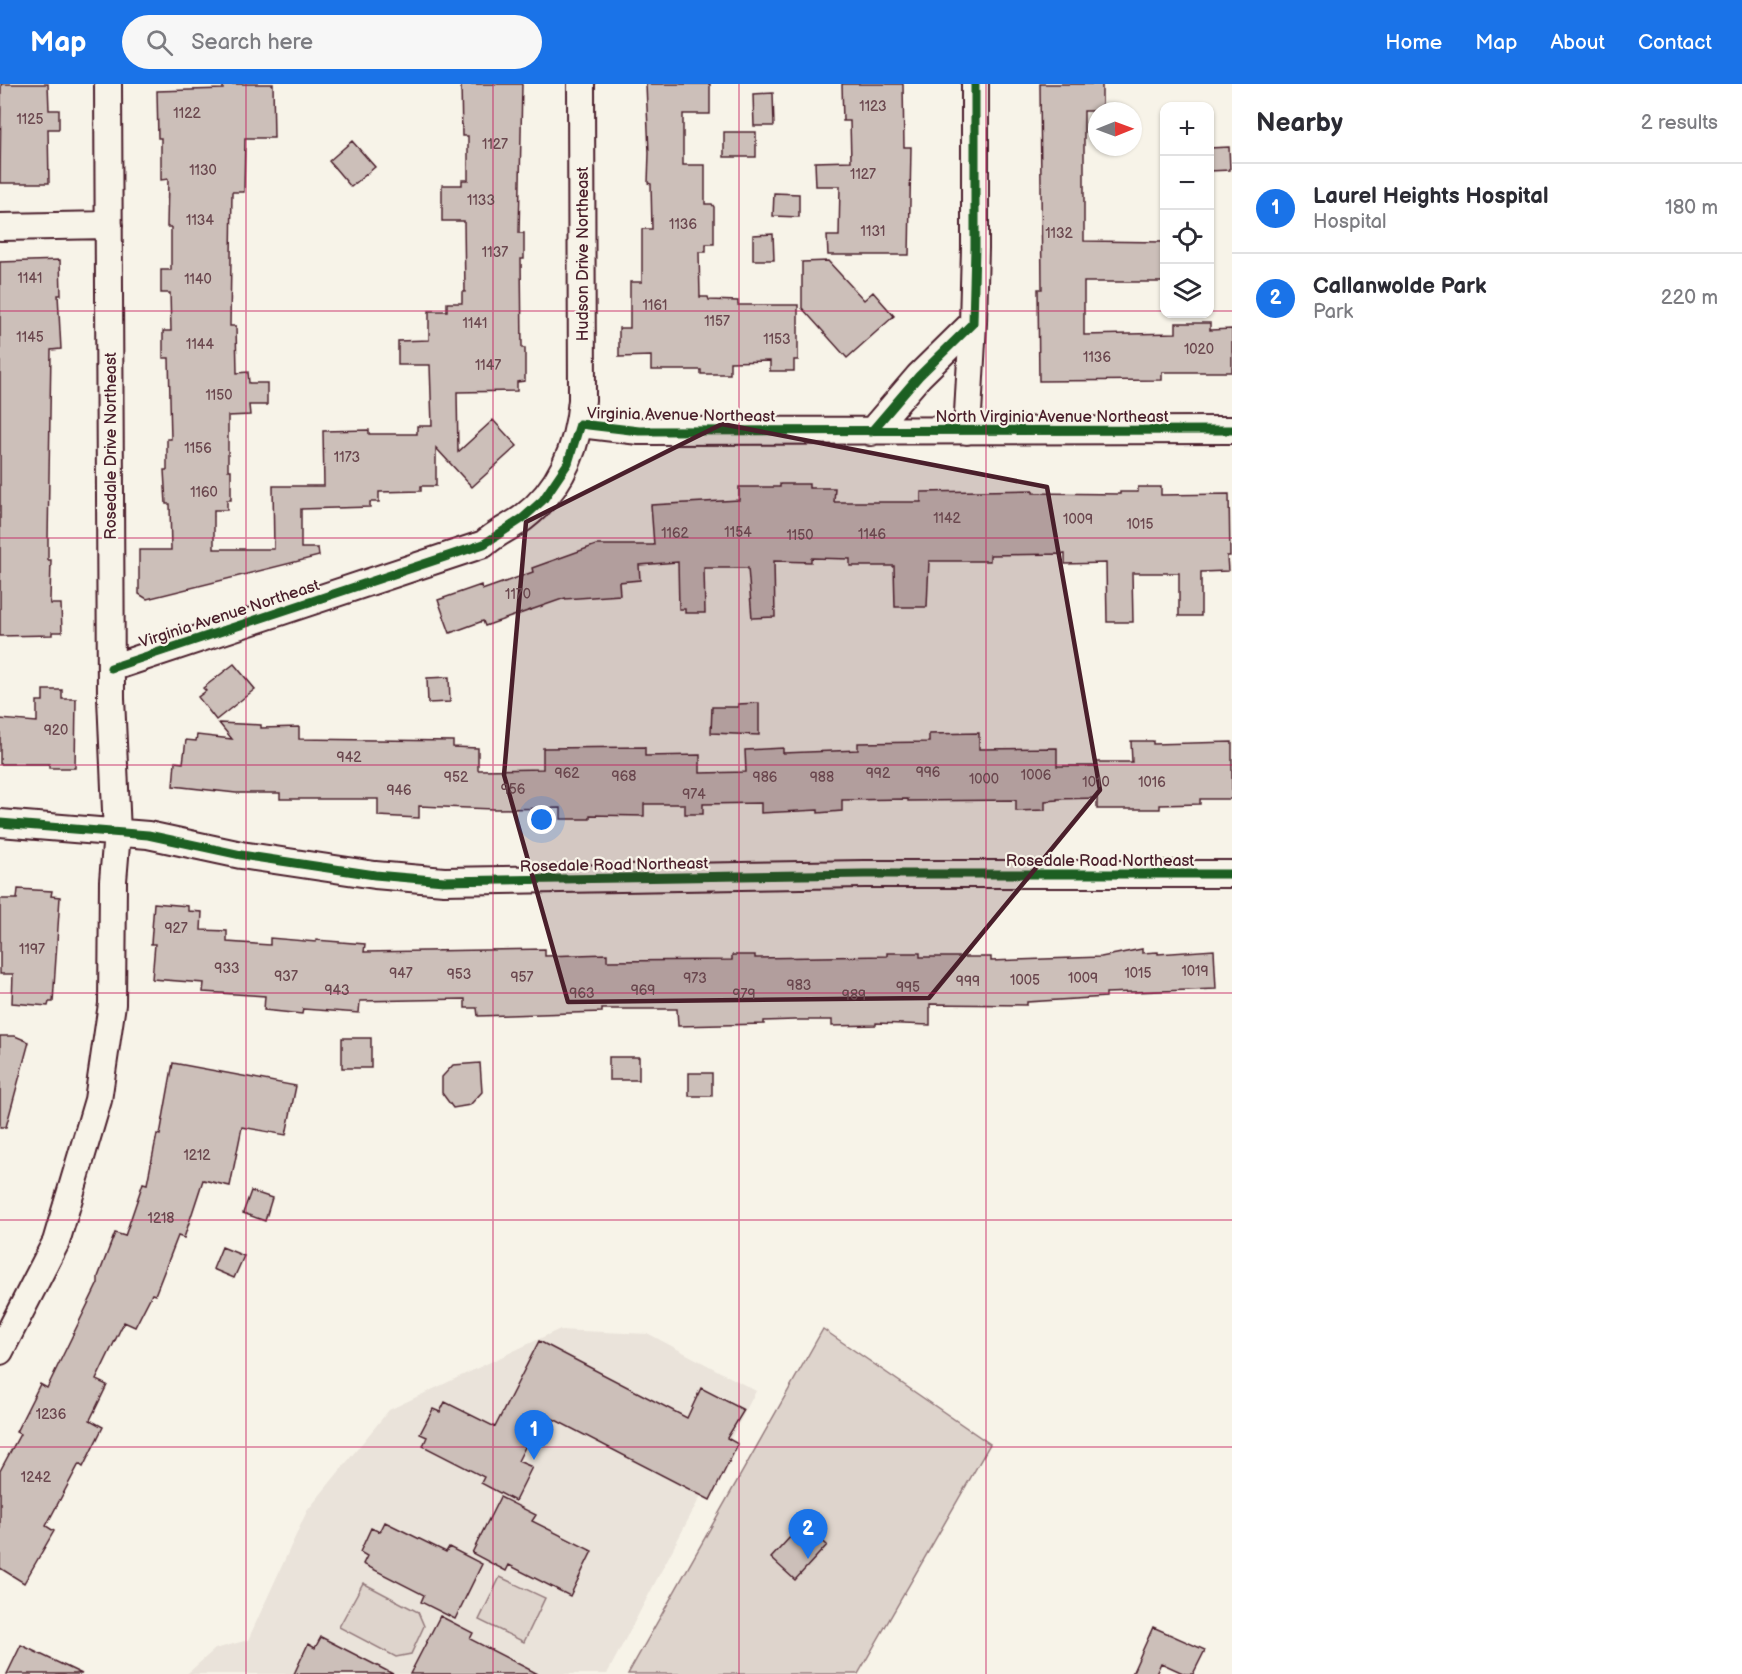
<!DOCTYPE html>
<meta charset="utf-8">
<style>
body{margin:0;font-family:"Balsamiq Sans",sans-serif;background:#f7f7f7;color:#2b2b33}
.controls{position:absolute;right:18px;top:18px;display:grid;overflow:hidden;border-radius:12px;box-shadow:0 2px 4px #0004}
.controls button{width:54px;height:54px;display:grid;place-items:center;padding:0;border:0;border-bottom:2px solid #e1e1e2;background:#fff;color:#2b2b33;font:30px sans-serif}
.compass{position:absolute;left:1088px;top:18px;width:54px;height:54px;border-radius:50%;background:#fff;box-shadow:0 2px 4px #0004;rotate:89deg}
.you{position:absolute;left:542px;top:736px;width:21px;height:21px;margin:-15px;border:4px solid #fff;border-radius:50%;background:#1a73e8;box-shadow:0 0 0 9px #1a73e833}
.badge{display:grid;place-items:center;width:39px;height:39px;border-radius:50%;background:#1a73e8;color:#fff;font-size:20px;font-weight:700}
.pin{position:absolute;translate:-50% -50px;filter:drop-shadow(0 2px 3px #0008)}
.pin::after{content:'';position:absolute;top:32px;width:21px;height:18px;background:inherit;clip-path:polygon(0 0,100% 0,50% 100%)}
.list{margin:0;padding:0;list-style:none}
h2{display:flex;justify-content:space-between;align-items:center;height:78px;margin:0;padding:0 24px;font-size:26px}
h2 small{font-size:20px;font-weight:400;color:#7c7c81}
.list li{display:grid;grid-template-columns:39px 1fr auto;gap:18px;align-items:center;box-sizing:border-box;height:90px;padding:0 24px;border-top:2px solid #e1e1e2}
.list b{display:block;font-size:22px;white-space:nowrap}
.list p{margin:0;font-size:20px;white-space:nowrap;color:#7c7c81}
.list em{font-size:20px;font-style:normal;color:#7c7c81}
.icon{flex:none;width:33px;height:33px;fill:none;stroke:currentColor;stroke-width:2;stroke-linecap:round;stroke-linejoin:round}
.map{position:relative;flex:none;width:1232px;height:1590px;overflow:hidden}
header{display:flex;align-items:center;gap:36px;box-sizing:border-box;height:84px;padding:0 30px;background:#1a73e8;color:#fff}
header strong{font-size:28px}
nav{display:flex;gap:33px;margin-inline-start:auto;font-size:21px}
.search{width:420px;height:54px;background:#f7f7f7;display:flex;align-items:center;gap:15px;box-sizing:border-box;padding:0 21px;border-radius:33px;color:#7c7c81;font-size:22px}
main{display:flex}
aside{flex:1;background:#fff}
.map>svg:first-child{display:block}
.built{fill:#eae3da}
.green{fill:#ded4cc;stroke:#947a7c;stroke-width:1.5}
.building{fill:#ccbfb9;stroke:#4a1f2b;stroke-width:1.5}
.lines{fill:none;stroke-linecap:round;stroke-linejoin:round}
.minor-casing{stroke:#4a1f2b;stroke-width:30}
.minor{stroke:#f7f3e8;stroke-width:26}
.cycleway-casing{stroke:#f7f3e8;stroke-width:13}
.cycleway{stroke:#1b5e20;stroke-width:9}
.marked{fill:#4a1f2b;fill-opacity:0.2;stroke:#4a1f2b;stroke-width:4.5;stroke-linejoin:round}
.grid{fill:none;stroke:#c2185b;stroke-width:1.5;stroke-opacity:0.55}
.labels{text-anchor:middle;stroke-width:4.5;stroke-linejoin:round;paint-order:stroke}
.number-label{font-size:14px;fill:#6a474e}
.street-label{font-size:16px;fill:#4a1f2b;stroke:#f7f3e8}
</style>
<header>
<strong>Map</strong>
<div class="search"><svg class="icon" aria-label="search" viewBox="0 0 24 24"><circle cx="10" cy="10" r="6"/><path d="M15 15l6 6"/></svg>Search here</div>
<nav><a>Home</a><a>Map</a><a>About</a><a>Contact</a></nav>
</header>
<main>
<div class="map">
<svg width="1232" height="1590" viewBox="0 0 1232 1590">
<rect width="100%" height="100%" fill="#f7f3e8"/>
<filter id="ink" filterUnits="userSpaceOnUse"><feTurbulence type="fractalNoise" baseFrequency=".0167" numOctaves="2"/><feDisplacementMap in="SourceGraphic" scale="12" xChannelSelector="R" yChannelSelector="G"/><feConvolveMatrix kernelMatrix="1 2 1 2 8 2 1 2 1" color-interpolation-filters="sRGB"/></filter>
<g filter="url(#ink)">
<!-- built -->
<path class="built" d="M 558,1246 L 649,1250 L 756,1307 L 607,1590 L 187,1590 L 215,1565 L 248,1556 L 307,1427 L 389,1326 Z"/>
<!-- green -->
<path class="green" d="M 823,1245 L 990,1360 L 858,1590 L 628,1590 Z
M 500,1493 L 545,1514 L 524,1558 L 479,1536 Z
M 363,1499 L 418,1528 L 424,1542 L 411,1570 L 396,1573 L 339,1543 Z"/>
<!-- building -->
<path class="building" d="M 1,0 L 48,0 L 49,26 L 59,26 L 59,45 L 48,45 L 49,99 L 0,99 Z
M 223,0 L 273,0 L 274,54 L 245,54 L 244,108 L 232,108 L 230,242 L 236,242 L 237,289 L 248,288 L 249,299 L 267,299 L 267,321 L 249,321 L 250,331 L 228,332 L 228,386 L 231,386 L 231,416 L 227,416 L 227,426 L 214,426 L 214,465 L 274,465 L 273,402 L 324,402 L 323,347 L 369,346 L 369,350 L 417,350 L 417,342 L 432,342 L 430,281 L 398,281 L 398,257 L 429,256 L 429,227 L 447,227 L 447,219 L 462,219 L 462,208 L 465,208 L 464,137 L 442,137 L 442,101 L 462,101 L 462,96 L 468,96 L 468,52 L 462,52 L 461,0 L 522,0 L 519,149 L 524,149 L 524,175 L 521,175 L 522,264 L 525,264 L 525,297 L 517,298 L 517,307 L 457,308 L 458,368 L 493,336 L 517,362 L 472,403 L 436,364 L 436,402 L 421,402 L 421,407 L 379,408 L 379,418 L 370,418 L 370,423 L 301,425 L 301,464 L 318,464 L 319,472 L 147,515 L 139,510 L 139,466 L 171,466 L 170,420 L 166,420 L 164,386 L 167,386 L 167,355 L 171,355 L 169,274 L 163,274 L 163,247 L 171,247 L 170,209 L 161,209 L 161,186 L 171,186 L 171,143 L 167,143 L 168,95 L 161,96 L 161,54 L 158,54 L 157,7 L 223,5 Z
M 646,0 L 710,0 L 710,30 L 683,30 L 683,81 L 705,81 L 705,120 L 712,120 L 714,123 L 714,160 L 706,160 L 706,168 L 699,168 L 700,213 L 708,213 L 709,216 L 738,217 L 738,221 L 798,221 L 798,276 L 794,276 L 794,287 L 770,287 L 770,277 L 730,278 L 730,290 L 701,290 L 701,286 L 651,286 L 651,272 L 619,273 L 619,244 L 630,244 L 630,198 L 642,198 L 642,145 L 652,145 L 651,100 L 648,99 L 649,69 Z
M 842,0 L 903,0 L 904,63 L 911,63 L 909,171 L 828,171 L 827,152 L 839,152 L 840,102 L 816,102 L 815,78 L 851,77 L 850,37 L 843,37 Z
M 1040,0 L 1102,0 L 1102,27 L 1084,27 L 1084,157 L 1164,158 L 1164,198 L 1084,198 L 1084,251 L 1176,249 L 1176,239 L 1210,239 L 1210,246 L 1232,245 L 1232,288 L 1162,288 L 1162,296 L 1039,297 L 1038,205 L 1042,205 Z
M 773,9 L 774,42 L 754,42 L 753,10 Z
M 724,48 L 756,48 L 756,73 L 724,73 Z
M 352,57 L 375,83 L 351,103 L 329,77 Z
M 1229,63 L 1230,86 L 1209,87 L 1209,64 Z
M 774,109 L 799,110 L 799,133 L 773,132 Z
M 773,150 L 774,176 L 753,176 L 753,151 Z
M 60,176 L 61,211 L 58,211 L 61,265 L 51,266 L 48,456 L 48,476 L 51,476 L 50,516 L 51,520 L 61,520 L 62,548 L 52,548 L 52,551 L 0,552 L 0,178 Z
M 828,177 L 864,216 L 873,208 L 894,232 L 847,274 L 802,224 L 802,178 Z
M 780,400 L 809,400 L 809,404 L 835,404 L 834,418 L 921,418 L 921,408 L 1033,406 L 1033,409 L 1120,410 L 1120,408 L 1138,408 L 1138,403 L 1161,403 L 1161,411 L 1229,410 L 1230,472 L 1227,472 L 1228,487 L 1201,488 L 1201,532 L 1179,532 L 1179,489 L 1132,489 L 1133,538 L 1107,538 L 1106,479 L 1065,480 L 1065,470 L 990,471 L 990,477 L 929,477 L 927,523 L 895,523 L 894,482 L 850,482 L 850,475 L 811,474 L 811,478 L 774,477 L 775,533 L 752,534 L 748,484 L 704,484 L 705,529 L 685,529 L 685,525 L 679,525 L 678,478 L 639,481 L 640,496 L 619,498 L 620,511 L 565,515 L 565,514 L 485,542 L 483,537 L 450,549 L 438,516 L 481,501 L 482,506 L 533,488 L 532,484 L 596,461 L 654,461 L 651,421 L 739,416 L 739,403 L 780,403 Z
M 234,580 L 255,605 L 216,636 L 198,613 L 206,607 L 203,604 Z
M 449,593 L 450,618 L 428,619 L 427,594 Z
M 43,606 L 62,606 L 62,615 L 76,615 L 75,684 L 49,684 L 49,680 L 0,680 L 0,635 L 37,638 L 37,617 L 43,617 Z
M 759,619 L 759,651 L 711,649 L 712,623 L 738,623 L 738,620 Z
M 219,639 L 261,641 L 261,644 L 299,643 L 299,655 L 453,657 L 453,663 L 478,664 L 478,686 L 543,685 L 543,664 L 645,663 L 645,672 L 700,671 L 700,689 L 746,688 L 745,666 L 783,664 L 783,669 L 858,666 L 858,659 L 929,658 L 929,650 L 979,649 L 979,665 L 1057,664 L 1057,682 L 1097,682 L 1097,678 L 1132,678 L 1131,657 L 1153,657 L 1153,660 L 1232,658 L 1232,715 L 1200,715 L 1200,720 L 1160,721 L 1160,725 L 1097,725 L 1097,714 L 1057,715 L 1057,716 L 1045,717 L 1045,726 L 1016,727 L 1016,716 L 908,717 L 908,715 L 842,716 L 842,727 L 818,729 L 818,726 L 761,729 L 761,719 L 703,720 L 703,730 L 685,730 L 685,720 L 644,720 L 644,732 L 590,731 L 590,735 L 561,735 L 561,724 L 493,725 L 419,722 L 419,734 L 378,732 L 378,715 L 280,715 L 280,709 L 236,709 L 173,702 L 175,678 L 183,679 L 186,656 L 196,657 L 197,651 L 232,655 Z
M 18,805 L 52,807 L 51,812 L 60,813 L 53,918 L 49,918 L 48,922 L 12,919 L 13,890 L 0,890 L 0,815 L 17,815 Z
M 154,819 L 188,822 L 188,827 L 202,828 L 201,846 L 227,847 L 227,858 L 270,861 L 270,854 L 316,858 L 316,856 L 365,860 L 364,868 L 545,865 L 545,872 L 607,870 L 607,877 L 732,876 L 732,871 L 755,871 L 755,874 L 887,872 L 887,869 L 920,869 L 920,873 L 991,873 L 991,877 L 1101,873 L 1142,865 L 1142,869 L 1158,868 L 1158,870 L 1214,866 L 1216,905 L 1106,909 L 1106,913 L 1027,918 L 1027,921 L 930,920 L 930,941 L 876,939 L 876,941 L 832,942 L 832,936 L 794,936 L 764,937 L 764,940 L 678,942 L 677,925 L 602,925 L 602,928 L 478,932 L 477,924 L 465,924 L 465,915 L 360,917 L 359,929 L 303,925 L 302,930 L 264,926 L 265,912 L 203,908 L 204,899 L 152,895 L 155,860 L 151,860 Z
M 0,952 L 15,952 L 29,958 L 6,1043 L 0,1043 Z
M 342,954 L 371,954 L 371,984 L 342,984 Z
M 609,973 L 639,973 L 639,996 L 609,996 Z
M 173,979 L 296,1002 L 286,1051 L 242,1043 L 230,1102 L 203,1096 L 184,1154 L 178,1152 L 155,1211 L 152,1210 L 135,1243 L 124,1238 L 96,1296 L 107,1301 L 90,1336 L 103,1343 L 83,1383 L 79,1380 L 46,1442 L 54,1447 L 24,1499 L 0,1484 L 0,1387 L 20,1350 L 16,1348 L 40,1300 L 47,1304 L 98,1199 L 98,1193 L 115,1149 L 125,1152 L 143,1099 L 147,1100 L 157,1050 L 160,1051 Z
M 480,979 L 482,1008 L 470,1021 L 453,1024 L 442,1009 L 442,993 L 453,981 Z
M 689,989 L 712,989 L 712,1012 L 689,1012 Z
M 251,1107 L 272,1114 L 265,1137 L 243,1129 Z
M 222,1163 L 244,1172 L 234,1194 L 213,1185 Z
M 539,1257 L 687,1334 L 701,1304 L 744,1326 L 727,1354 L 738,1360 L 710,1416 L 542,1329 L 518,1377 L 532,1383 L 515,1417 L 481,1399 L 484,1393 L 423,1362 L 427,1353 L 420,1350 L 433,1325 L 440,1328 L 445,1318 L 495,1343 Z
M 500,1413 L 536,1431 L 532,1437 L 592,1467 L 570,1512 L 509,1481 L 506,1487 L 472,1469 Z
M 385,1438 L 446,1468 L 449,1463 L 482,1480 L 455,1535 L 421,1518 L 424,1511 L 363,1480 L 367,1472 L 360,1468 L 371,1444 L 380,1448 Z
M 803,1439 L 827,1461 L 795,1496 L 771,1474 Z
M 440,1532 L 473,1549 L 470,1555 L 538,1590 L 410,1590 Z
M 1153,1543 L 1205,1566 L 1193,1590 L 1185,1590 L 1161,1579 L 1156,1590 L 1132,1590 Z
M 321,1553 L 393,1590 L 294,1590 L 308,1560 L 315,1564 Z
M 21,1561 L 82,1590 L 7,1590 Z"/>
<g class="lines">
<defs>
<path id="minor" d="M 0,143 L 109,141
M 580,340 L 639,347 L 1232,346
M 967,347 L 973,239
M 871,348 L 919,292 L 973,239 L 975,164 L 975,0
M 111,584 L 484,460 C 495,449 511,443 523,434 C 561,405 578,362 582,316 L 581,0
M 0,739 L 148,751 L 241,771 L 375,791 L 444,797 L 864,790 L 1232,790
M 0,1267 L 56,1158 L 98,1016 L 112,920 L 113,797 L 117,749 L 111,614 L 108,0"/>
</defs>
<!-- minor casing -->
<use href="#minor" class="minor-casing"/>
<!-- minor -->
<use href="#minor" class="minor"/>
<defs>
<path id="cycleway" d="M 871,348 L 919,292 L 973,239 L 975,164 L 975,0
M 111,584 L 484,460 L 523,434 L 543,416 L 568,379 L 580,340 L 639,347 L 1232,346
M 0,739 L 148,751 L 241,771 L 375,791 L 444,797 L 864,790 L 1232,790"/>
</defs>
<!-- cycleway casing -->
<use href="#cycleway" class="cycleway-casing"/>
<!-- cycleway -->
<use href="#cycleway" class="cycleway"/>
</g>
</g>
<!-- marked area -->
<path class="marked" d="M 722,340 L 1047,403 L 1100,706 L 929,914 L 568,918 L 504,691 L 526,438 Z"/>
<!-- grid -->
<path class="grid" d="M 246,0 L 246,1590M 493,0 L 493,1590M 739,0 L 739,1590M 986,0 L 986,1590M 0,227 L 1164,227M 1210,227 L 1232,227M 0,454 L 1232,454M 0,681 L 1232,681M 0,909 L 1232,909M 0,1136 L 1232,1136M 0,1363 L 1232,1363"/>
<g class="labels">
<!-- number labels -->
<g class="number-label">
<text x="873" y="27">1123</text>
<text x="187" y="34">1122</text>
<text x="30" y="40">1125</text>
<text x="495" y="65">1127</text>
<text x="203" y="91">1130</text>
<text x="863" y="95">1127</text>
<text x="481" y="121">1133</text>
<text x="200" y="141">1134</text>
<text x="683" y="145">1136</text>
<text x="873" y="152">1131</text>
<text x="1059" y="154">1132</text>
<text x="495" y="173">1137</text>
<text x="30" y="199">1141</text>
<text x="198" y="200">1140</text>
<text x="655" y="226">1161</text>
<text x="717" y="242">1157</text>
<text x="475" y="244">1141</text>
<text x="30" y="258">1145</text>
<text x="777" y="260">1153</text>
<text x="200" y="265">1144</text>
<text x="1199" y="270">1020</text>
<text x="1097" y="278">1136</text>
<text x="488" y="286">1147</text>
<text x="219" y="316">1150</text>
<text x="198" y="369">1156</text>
<text x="347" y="378">1173</text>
<text x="204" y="413">1160</text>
<text x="947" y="439">1142</text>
<text x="1078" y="440">1009</text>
<text x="1140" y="445">1015</text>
<text x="738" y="453">1154</text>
<text x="675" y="454">1162</text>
<text x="872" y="455">1146</text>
<text x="800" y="456">1150</text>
<text x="518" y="515">1170</text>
<text x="56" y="651">920</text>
<text x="349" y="678">942</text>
<text x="928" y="693">996</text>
<text x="567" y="694">962</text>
<text x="878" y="694">992</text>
<text x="1036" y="696">1006</text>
<text x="624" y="697">968</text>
<text x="456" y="698">952</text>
<text x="765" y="698">986</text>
<text x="822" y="698">988</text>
<text x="984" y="700">1000</text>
<text x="1096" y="703">1010</text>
<text x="1152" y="703">1016</text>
<text x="513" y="710">956</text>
<text x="399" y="711">946</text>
<text x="694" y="715">974</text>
<text x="176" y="849">927</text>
<text x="32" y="870">1197</text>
<text x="227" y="889">933</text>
<text x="1195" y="892">1019</text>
<text x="401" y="894">947</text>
<text x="1138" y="894">1015</text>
<text x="459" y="895">953</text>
<text x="286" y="897">937</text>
<text x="522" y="898">957</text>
<text x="695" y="899">973</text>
<text x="1083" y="899">1009</text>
<text x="1025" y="901">1005</text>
<text x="968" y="902">999</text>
<text x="799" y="906">983</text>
<text x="908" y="908">995</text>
<text x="337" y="911">943</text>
<text x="643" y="911">969</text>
<text x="582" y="914">963</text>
<text x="744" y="915">979</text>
<text x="854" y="916">989</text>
<text x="197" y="1076">1212</text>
<text x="161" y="1139">1218</text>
<text x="51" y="1335">1236</text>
<text x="36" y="1398">1242</text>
</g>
<!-- street labels -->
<g class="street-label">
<text transform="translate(582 170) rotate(-90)" y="6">Hudson Drive Northeast</text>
<text transform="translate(681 330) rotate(1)" y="6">Virginia Avenue Northeast</text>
<text x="1052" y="338">North Virginia Avenue Northeast</text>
<text transform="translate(110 362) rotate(-90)" y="6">Rosedale Drive Northeast</text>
<text transform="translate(229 529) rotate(-18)" y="6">Virginia Avenue Northeast</text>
<text x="1100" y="782">Rosedale Road Northeast</text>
<text transform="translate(614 780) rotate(-1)" y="6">Rosedale Road Northeast</text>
</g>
</g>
</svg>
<div class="controls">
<button>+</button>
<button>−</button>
<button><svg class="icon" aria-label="locate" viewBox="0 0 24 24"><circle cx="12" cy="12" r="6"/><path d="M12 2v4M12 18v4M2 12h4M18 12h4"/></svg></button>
<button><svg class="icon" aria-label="layers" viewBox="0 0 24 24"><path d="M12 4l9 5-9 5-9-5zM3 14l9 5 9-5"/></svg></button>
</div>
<svg class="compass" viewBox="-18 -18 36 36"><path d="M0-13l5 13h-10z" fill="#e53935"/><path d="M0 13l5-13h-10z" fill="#7c7c81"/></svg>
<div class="you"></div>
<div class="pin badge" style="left:534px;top:1376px">1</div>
<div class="pin badge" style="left:808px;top:1475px">2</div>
</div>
<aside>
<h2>Nearby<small>2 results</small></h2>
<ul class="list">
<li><span class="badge">1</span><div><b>Laurel Heights Hospital</b><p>Hospital</p></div><em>180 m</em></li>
<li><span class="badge">2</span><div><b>Callanwolde Park</b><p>Park</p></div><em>220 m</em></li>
</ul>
</aside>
</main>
